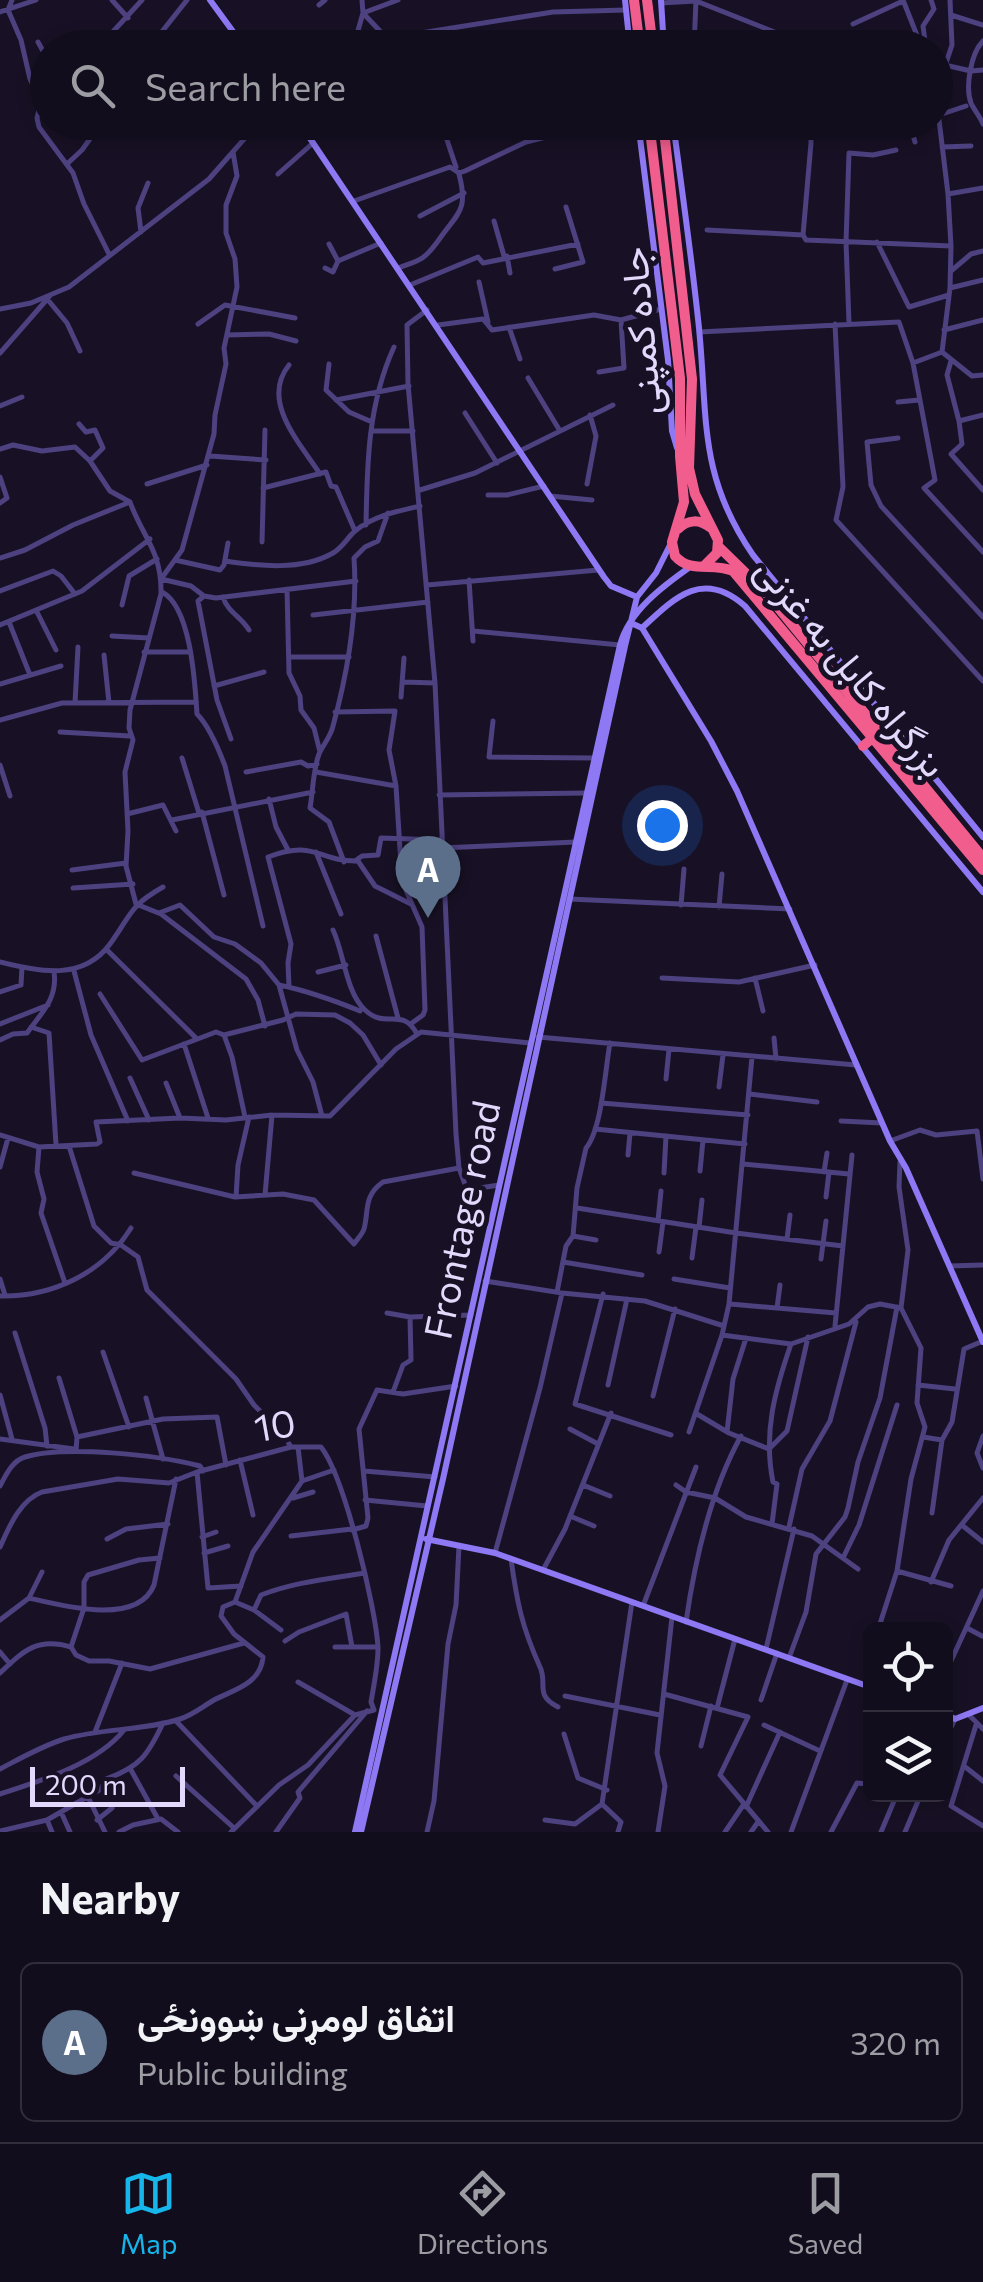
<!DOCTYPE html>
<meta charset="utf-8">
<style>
body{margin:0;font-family:Commissioner,Vazirmatn,sans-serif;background:#1b1625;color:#f1f3f6}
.controls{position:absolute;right:30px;bottom:30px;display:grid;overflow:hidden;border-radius:15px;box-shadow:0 5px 15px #0003}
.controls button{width:90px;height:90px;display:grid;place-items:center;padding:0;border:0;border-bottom:2px solid #312d3b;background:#120d1c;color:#f1f3f6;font:50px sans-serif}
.scale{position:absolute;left:30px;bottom:25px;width:155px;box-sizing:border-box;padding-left:10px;border:5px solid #e2d9fc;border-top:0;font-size:28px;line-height:35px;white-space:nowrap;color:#e2d9fc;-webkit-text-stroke:8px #181125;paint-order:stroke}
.you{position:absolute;left:662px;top:825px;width:35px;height:35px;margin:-25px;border:8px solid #fff;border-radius:50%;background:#1a73e8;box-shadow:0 0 0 15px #1a73e833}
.badge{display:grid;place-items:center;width:65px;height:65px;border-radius:50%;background:#16b5ea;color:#fff;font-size:32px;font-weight:700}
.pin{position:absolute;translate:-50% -82px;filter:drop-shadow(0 2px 5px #0008)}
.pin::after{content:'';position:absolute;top:52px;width:35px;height:30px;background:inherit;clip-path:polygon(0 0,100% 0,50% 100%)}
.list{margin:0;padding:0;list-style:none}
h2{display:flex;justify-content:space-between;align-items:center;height:130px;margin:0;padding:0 40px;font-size:42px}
h2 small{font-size:32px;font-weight:400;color:#9c9ca3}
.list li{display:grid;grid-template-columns:65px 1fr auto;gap:30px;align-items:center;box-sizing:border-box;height:160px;margin:0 20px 20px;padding:0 20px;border:2px solid #312d3b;border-radius:15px}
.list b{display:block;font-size:38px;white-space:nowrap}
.list p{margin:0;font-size:32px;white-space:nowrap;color:#9c9ca3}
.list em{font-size:32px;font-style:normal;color:#9c9ca3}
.icon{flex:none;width:55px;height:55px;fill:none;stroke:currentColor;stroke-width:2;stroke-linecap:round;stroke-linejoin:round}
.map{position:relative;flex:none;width:983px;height:1832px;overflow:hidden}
.search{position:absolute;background:#120d1c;box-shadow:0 5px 15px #0003;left:30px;right:30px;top:30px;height:110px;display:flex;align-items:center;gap:25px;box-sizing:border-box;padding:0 35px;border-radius:55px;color:#9c9ca3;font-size:38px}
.sheet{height:310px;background:#120d1c}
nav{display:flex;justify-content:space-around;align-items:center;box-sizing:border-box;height:140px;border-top:2px solid #312d3b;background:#120d1c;font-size:28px;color:#9c9ca3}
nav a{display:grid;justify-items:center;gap:5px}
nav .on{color:#16b5ea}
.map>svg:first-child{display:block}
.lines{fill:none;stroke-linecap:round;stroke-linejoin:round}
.street{stroke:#4d4180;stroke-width:5}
.secondary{stroke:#8e78f3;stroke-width:6}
.highway{stroke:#f15e8e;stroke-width:10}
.labels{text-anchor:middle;stroke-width:10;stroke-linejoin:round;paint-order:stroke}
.street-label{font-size:38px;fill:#e2d9fc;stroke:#181125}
</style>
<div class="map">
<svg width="983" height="1832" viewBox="0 0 983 1832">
<rect width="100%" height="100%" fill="#181125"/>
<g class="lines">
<!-- street -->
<path class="street" d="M 12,0 L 8,10 L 21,40 L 30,79 L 41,102 L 37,118 L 39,127 L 73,173 L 84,204 L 109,254
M 112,0 L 128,18
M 903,0 L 922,48
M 661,3 L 696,1 L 777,33
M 319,5 L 325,0
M 0,12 L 36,0
M 363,13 L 394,46
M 363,13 L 398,0
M 951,15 L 983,25
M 853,24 L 903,1
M 408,35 L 553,12 L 626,10
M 983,41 C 971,53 965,87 971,103 C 974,110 980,116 983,124
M 38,42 L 48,60
M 921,44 L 925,41 L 923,26 L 934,9 L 931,0
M 471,46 L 471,48
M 98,48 L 142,0
M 149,48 L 187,0
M 353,48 L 363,13 L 362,0
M 694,48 L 696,0
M 936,63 L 971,71 L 983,70
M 946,63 L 952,45 L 950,0
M 41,102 L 48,94
M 939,115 L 966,106
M 63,122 L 90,139
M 447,122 L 447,140 L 456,167
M 909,122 L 915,142
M 199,134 L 206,122
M 942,147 L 971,146
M 233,152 L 237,176 L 226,205 L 226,233 L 235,259 L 237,287 L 224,348 L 226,364 L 215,415 L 214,434 L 182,550 L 161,579 L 191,586 L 204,596 L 216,598 L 356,581
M 67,164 L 82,150 L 102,122
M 278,174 L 313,143
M 948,194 L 983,188
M 354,201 L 450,167 L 459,173 L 465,171 L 526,142 L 582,128 L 589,122
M 420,216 L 464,193
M 494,221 L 504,256
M 707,230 L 803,235 L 811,143 L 810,122
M 141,232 L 138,208 L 148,183
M 803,235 L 806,240 L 951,246
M 877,242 L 909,307 L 949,295
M 329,244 L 338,261
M 507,256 L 510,273
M 325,268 L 333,272 L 338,261 L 381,243
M 398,268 C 421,260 424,260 438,241 C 457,213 469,212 459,174
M 555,269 L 583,262 L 566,207
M 951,271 L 971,254 L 983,251
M 479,282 L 488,322
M 410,285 L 478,257 L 483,263 L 578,244
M 950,288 L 983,280
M 48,300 L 67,323 L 80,351
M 0,309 L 31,303 L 69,287 L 209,179 L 259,122
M 427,310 L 407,325 L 408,384 L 435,683 L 456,1134 L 459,1168 L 467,1190 L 499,1185
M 849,323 L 846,242 L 849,153 L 873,155 L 896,150
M 198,324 L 225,305 L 295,318
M 835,324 L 843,487 L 836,520 L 983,681
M 438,325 L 483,319 L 492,330 L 594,315 L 621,320 L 661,309
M 509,327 L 520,359
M 944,330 L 983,320
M 699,332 L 899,322 L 913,363 L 935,480 L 924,488 L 983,552
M 227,335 L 269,334 L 296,341
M 942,352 L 972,376 L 983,375
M 0,353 L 49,297
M 951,361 L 947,375 L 959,421
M 913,363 L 942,352 L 950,288 L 951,246 L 948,194 L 936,95
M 329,364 L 326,390 L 349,412 L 372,422
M 289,365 C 260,401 300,443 320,474
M 599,372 L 624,368 L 621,320
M 528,378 L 560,431
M 336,400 L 409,386
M 898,402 L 919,400
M 0,406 L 22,397
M 465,413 L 497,463
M 983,415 L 959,421 L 962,444 L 951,454 L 983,490
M 79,424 L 86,432 L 95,430 L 103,448 L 90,461 L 110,491 L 130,502 C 143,538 162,551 161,594 L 130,710 L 129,728 L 133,740 L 125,772 L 128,831 L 126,866 L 136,904
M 371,431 L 413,431
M 898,438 L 867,442 L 871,485 L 881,506 L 983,617
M 0,449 L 13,445 L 42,451 L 75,447 L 90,461
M 210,456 L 266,460
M 0,477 L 7,498 L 0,503
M 147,484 L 207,465
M 587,484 L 596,436 L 590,415
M 263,488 L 326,472 L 331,486 L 336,487 L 355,531
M 420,490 L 475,473 L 613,405
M 488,495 L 507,495 L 544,486
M 550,496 L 592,500
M 366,525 C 367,463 368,404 394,347
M 262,542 L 265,430
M 0,558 L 25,550 L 73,525 L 130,502
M 175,560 L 220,570 L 224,565 L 228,543
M 225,561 C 258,566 302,571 333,553 C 343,547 347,538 355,531 C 373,516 398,511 420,506
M 469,580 L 473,641
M 427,585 L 598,570
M 287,589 L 289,673 L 300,696 L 301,710 L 314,728 L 320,752
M 0,591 L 53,571 L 61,576 L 75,594
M 162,592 C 191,607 195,683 197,714 C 208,725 219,750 225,766 L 263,926
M 204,596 L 198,601 L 217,700 L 231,739
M 223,597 C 228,613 241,616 249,630
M 122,605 L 129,576 L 157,559
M 36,610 L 56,650
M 313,615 L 428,602
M 9,622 L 30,675
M 0,625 L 82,591 L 150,539
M 473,631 L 620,645
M 112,636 L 149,638
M 144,652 L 188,652
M 104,655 L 109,703
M 291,657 L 349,657
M 404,682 L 435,683
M 0,684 L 61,666
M 214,686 L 264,672
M 401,697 L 404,658
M 75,703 L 78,647
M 335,712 L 395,711 L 389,750 L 396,786
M 0,720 L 62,703 L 196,702
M 493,721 L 489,757 L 594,758
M 60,732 L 130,736
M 182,758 L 199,813
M 0,765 L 10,796
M 246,772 L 301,762 L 308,766 L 317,764
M 316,772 L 396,786 L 402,881 L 422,927 L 425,1010 L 423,1015 L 412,1023
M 439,795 L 587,793
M 269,799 L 276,827 L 288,850
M 202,812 L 224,895
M 127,814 L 163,805 L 176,831
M 172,820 L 313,792
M 441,848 L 576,842
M 316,852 L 341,914
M 355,861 L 362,856 L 378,855 L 381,838 L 440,840
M 344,862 L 329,822 L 310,808 C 313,791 313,770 319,754 C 323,745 331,736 333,726 C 348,671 358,615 354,558 L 365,547 L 378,541 L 388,513
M 72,870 L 126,863
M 73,888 L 133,884
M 569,899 L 790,909
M 136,904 L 161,914 L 246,979 L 258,1000 L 265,1026
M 681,905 L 684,869
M 719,907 L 722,874
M 159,913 L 180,905 L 214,937 L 235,944 L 261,963 L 279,985 L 297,1050 L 313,1082 L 322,1116
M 333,930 C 344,953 346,993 365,1010 C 386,1030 402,1006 417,1034
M 376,936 L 398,1018
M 107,950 L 197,1039
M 0,962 C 39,972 83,981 110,944 C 132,914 128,907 163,887
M 74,971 L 91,1035 L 128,1121
M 318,972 L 346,965
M 662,978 L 739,982 L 815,965
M 755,978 L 763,1011
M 279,985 C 309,991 333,1000 360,1011
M 289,987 L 288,963 L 291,944 L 268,857 C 316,839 318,862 358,861 L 375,886 L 411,904
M 0,992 L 21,985 L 22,967
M 100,994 L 142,1060 L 216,1032 L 224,1035 L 232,1057 L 245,1117
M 0,1024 L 48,1005
M 31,1027 L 49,1033 L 56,1145
M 224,1035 L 283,1020 L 296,1014 L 335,1015 L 350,1023 L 363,1035 L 381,1065
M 538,1037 L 856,1065
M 774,1038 L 776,1059
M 0,1040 L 13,1034 L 27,1033 C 41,1013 58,999 54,972
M 184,1044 L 208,1118
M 130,1078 L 149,1120
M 666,1079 L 669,1049
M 166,1083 L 180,1118
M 719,1087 L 723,1055
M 750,1094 L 817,1102
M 601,1103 L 748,1115
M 841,1121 L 882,1123
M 595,1129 L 745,1144
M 0,1135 L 39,1147 L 97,1144 L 100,1142 L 96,1122 L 180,1118 L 226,1120 L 272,1115 L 330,1116 L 396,1049 L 421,1032 L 530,1043
M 890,1141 L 920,1130 L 936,1135 L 977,1131 L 983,1179
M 69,1146 L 94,1226 L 111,1243 L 121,1245 L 138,1257 L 147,1290 L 236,1379 L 254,1405 L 283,1434 L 291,1447
M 39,1147 L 37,1172 L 44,1199 L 41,1213 L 65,1283
M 628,1155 L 630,1133
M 900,1162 L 899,1187 L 908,1250 L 901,1308
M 743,1164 L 849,1174
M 0,1167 L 8,1138
M 700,1171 L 703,1140
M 824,1172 L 827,1153
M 134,1173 L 235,1197 L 283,1194 L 314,1200 L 354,1244 C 357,1239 362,1235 364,1229 C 369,1211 363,1196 383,1182 L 459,1168
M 664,1173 L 666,1136
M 265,1195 L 272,1115
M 236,1197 L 238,1165 L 249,1117
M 826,1197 L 829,1172
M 577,1208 L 736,1233 L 843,1246
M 658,1221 L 661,1191
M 699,1227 L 702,1200
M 573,1236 L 596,1240
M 787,1239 L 790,1215
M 659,1252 L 663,1222
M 692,1258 L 696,1227
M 821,1259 L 826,1221
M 563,1262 L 642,1275
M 949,1266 L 983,1265
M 0,1279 L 5,1295
M 674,1279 L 730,1288
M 485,1281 L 562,1293 L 645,1301 L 724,1326
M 557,1292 L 566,1246 L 573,1236 L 577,1188 L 586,1148 C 602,1129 605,1070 610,1043
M 603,1294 L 575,1404 L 671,1435
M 0,1296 C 53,1297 103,1273 131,1228
M 730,1304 L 836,1313
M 777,1308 L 780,1285
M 387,1313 L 410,1317 L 471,1315
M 835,1326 L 852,1155
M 15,1333 L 45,1428 L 47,1446
M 722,1335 L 791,1344 L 849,1324 L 868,1307 L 880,1304 L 901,1308 L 921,1348 L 917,1403 L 925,1427 L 911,1479 L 897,1571 L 878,1630
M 103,1352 L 129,1427
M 59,1378 L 77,1437 L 76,1451
M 608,1385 L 627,1299
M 918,1385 L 955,1389
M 393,1392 L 403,1365 L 411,1360 L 410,1317
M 0,1395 L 12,1439
M 653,1396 L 675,1309
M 146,1398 L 163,1459
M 697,1414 L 729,1433 L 769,1449
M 570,1429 L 598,1444
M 689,1432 L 722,1335 L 729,1304 L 752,1057
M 727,1432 L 733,1379 L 746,1338
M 983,1436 L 977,1453 L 983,1468
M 77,1437 L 163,1419 L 217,1417 L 226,1465
M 923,1437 L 942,1440
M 0,1439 L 74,1449
M 769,1449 L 787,1431 L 808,1337
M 240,1460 L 253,1515
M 364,1471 L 435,1477
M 197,1472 L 208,1588 L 241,1586
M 302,1481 L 334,1470
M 583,1485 L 610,1496
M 676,1485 L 686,1492 L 715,1498 L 746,1517 L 812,1536 L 858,1569
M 0,1486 C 6,1475 12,1461 25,1457 C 65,1445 158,1455 200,1466 L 203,1471
M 293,1498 L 313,1492
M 365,1500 L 427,1506
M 932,1513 L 942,1440 L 952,1422 L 964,1349 L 983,1341
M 570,1516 L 594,1526
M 772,1524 L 777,1484 L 773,1482 C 763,1433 775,1390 791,1344
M 963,1526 L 983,1542
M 789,1527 L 802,1469 L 830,1421 L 856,1322
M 352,1530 L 366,1526 L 368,1518 L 359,1429 L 377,1390 L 403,1394 L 456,1386
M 291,1536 L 352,1529
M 202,1537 L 216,1532
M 107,1539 L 126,1529 L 168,1524
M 0,1547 C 9,1527 20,1500 42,1492 L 118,1479 L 169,1483 L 197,1472 L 291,1447 L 321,1447 C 344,1476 376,1608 378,1648 C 378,1666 374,1684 371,1702 L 374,1710
M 204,1553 L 228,1546
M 495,1553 L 540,1388 L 562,1293
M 160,1558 L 139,1560 L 88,1575 L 84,1582 L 84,1608 L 71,1647 L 76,1655 L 89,1661 L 109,1661 L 150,1669 L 244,1643
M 843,1558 L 859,1525 L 897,1405
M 511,1559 C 517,1603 522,1627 540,1667 C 548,1684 534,1695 558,1707
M 543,1570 L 565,1529 L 611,1413
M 897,1571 L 951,1586
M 931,1582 L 949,1540 L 983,1498
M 29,1598 C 63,1606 138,1626 154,1585 L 176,1479
M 235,1602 L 254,1610 L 281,1630
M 643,1606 L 696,1467
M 254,1610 L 261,1595 C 295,1582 328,1579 364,1573
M 0,1620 L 29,1598 L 42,1572
M 686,1622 C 695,1559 710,1492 741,1436
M 967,1628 L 982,1636
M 285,1641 L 299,1632 L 346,1614 L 352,1647
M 335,1647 L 378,1647
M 766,1649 L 794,1529
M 0,1652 L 10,1664
M 789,1658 L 806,1612 L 816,1554 L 845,1517 L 848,1508 L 858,1462 L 880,1398 L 897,1307
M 946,1672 L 983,1591
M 0,1673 C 24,1650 38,1637 71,1647
M 298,1682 L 355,1715
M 664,1694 L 748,1717 L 720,1775 L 768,1832
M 565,1696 L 660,1715
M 761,1700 L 777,1653
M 717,1708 L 735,1639
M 969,1715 L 983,1729
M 176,1721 L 256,1805
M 764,1725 L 820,1751
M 976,1725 L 951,1806 L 983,1826
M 95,1732 L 122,1663
M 564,1734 L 578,1778 L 607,1790
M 946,1738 L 955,1719
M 701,1746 L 711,1706
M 964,1766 L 983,1781
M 0,1769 C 21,1758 42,1746 64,1739 C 102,1728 143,1731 180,1719 C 193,1715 202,1707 214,1700 C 233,1690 261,1684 263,1657 L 234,1634 L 221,1616 L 223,1607 L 235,1602 L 253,1552 L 302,1481 L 298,1447
M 131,1770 L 158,1819
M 176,1776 L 234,1828
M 0,1794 C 40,1781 97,1764 124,1730
M 88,1797 L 105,1832
M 602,1804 L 621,1822 L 618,1832
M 746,1807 L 780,1732
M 61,1812 L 70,1832
M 47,1820 L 52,1832
M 97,1820 L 112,1808
M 545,1820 L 575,1824 L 602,1804 L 632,1602
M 0,1831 L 47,1820 L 101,1789 L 106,1779 C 140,1767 148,1755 163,1723
M 119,1832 L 133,1825 L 161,1819 L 178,1832
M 231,1832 L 279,1785 L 308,1765 L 355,1715 L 374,1710
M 276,1832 L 300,1798 L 298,1792 L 367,1711
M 427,1832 L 434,1801 L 448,1644 L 456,1605 L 459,1546
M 658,1832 L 665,1786 L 657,1753 L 672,1617
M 725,1832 L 744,1804
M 751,1832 L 758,1822
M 791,1832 L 847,1680
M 831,1832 L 857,1783 L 868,1784 L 870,1781
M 881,1832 L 897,1794
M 905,1832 L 921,1794"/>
<!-- secondary -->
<path class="secondary" d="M 210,0 L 245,48
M 625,0 L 630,48
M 661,0 L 664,48
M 299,122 L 604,577 L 611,586 L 637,597
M 638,122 L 668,360 L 672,431 L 677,448
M 673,122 C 682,191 692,260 699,328 C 708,419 698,475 753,555 L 983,837
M 631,623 L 642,628 L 711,741 L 737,791 L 890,1141 L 906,1168 L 983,1342
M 642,628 C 675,597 703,569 745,606 L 983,892
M 426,1539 L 495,1553 L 870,1687
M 946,1714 L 955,1719 L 983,1708
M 355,1832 L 620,645 C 629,611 663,586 690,567
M 361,1832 L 443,1479 L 625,646 L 637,597 L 656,573 L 671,543"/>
<!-- highway -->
<path class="highway" d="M 634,0 L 640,48
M 647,0 L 653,48
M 649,122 L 680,378 L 680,456 L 684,502 L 672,542 L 675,556 C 691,574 712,562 733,571 L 983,870
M 663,122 L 692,379 L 689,468 L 695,494 L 718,540 L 717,553 L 704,566
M 678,529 C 688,519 700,519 711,528
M 718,546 L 768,595 L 983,858
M 863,746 L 891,723"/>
</g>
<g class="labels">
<!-- street labels -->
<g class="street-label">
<text transform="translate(641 331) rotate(-95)" y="13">جاده کمپنی</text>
<text transform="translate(851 667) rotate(50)" y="13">بزرگراه کابل به غزنی</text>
<text transform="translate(463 1220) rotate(-78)" y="13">Frontage road</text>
<text transform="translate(275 1426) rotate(-10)" y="13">10</text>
</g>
</g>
</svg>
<div class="controls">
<button><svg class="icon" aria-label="locate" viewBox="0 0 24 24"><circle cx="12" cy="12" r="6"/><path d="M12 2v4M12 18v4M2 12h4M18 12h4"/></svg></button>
<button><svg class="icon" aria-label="layers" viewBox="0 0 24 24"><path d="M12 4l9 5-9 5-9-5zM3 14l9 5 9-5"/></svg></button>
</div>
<div class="scale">200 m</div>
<div class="you"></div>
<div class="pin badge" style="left:428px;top:918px;background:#5c6f8a">A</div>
<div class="search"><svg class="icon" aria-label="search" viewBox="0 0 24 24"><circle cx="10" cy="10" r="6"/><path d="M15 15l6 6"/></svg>Search here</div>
</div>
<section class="sheet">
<h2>Nearby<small></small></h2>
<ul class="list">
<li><span class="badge" style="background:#5c6f8a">A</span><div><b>اتفاق لومړنی ښوونځی</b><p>Public building</p></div><em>320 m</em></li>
</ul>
</section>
<nav>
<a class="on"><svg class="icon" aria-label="map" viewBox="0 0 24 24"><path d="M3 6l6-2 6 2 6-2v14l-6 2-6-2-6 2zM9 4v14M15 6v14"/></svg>Map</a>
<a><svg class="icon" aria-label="directions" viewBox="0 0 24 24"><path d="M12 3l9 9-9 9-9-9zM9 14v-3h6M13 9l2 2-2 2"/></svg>Directions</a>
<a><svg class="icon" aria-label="saved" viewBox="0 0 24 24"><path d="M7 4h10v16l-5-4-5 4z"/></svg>Saved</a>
</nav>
